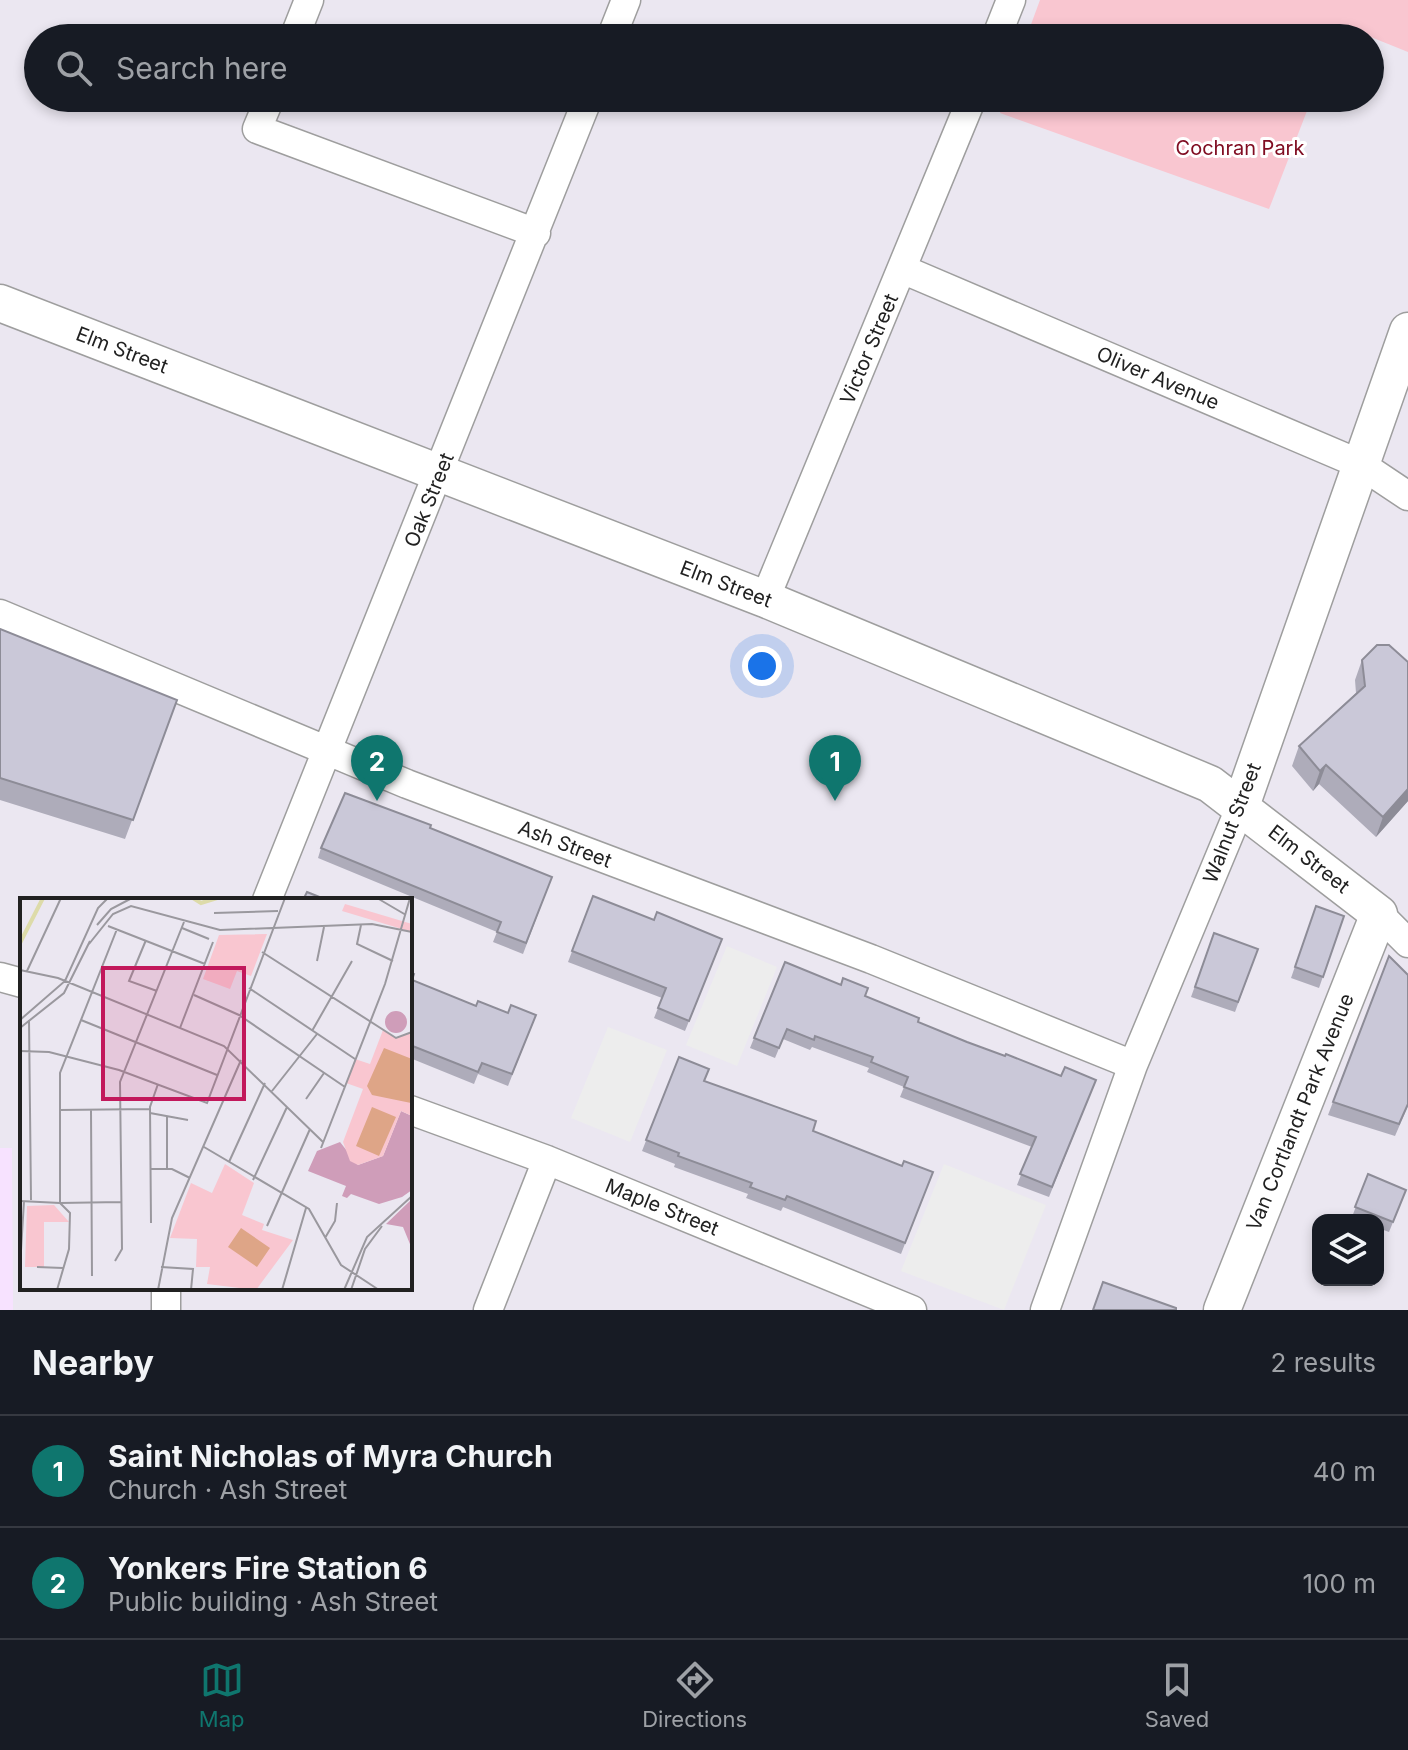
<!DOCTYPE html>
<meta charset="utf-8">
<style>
body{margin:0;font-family:Inter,sans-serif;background:#20242c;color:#f1f3f6}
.controls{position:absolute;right:24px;bottom:24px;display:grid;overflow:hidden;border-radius:16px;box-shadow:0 4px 12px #0003}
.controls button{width:72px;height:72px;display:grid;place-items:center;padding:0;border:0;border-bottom:2px solid #363941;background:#171b24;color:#f1f3f6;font:40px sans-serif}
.you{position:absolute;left:762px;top:666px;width:28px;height:28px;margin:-20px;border:6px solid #fff;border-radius:50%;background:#1a73e8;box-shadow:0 0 0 12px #1a73e833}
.badge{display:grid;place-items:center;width:52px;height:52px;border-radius:50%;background:#0f766e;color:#fff;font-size:26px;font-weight:700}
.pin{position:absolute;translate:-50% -66px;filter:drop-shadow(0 2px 4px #0008)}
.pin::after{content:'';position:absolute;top:42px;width:28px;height:24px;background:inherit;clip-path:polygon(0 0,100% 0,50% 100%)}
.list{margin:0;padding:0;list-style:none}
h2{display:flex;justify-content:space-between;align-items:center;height:104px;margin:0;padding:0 32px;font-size:34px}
h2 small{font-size:26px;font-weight:400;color:#9ea1a6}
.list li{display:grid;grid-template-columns:52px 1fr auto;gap:24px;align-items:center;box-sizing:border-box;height:112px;padding:0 32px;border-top:2px solid #363941}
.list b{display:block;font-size:30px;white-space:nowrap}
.list p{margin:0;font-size:26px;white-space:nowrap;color:#9ea1a6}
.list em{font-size:26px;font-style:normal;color:#9ea1a6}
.icon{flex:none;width:44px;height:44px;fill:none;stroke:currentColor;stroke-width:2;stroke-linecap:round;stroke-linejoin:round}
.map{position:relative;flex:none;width:1408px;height:1310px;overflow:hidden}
.search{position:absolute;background:#171b24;box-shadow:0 4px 12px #0003;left:24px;right:24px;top:24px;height:88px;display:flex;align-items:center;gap:20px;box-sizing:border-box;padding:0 28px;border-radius:44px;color:#9ea1a6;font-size:30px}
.sheet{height:328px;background:#171b24}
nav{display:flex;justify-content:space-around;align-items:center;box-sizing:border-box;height:112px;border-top:2px solid #363941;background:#171b24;font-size:22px;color:#9ea1a6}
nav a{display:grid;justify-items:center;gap:4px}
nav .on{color:#0f766e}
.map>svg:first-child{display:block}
.education{fill:#f7e2ff}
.park{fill:#f9c6d0}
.parking{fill:#ededed}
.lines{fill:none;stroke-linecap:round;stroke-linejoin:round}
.minor-casing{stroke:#9e9e9e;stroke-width:31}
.tertiary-casing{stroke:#9e9e9e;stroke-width:39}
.minor{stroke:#fff;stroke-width:28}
.tertiary{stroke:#fff;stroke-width:36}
.wall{fill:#aeacba}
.shaded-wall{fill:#8d8c97}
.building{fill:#cac8d8;stroke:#8d8c97;stroke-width:2}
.labels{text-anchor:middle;stroke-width:6;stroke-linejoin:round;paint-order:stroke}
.park-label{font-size:20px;fill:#800d22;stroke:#fff}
.street-label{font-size:20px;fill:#212121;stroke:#fff}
.inset-river{fill:none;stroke:#dddba9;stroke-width:4}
.inset-road{fill:none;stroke:#9a989e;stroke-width:2}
.view{fill:#c2185b;fill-opacity:0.15;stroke:#c2185b;stroke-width:4}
.inset-edge{fill:none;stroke:#212121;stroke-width:4}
</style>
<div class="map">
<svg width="1408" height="1310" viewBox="0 0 1408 1310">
<rect width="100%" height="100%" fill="#ebe7f1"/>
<!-- education -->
<path class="education" d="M 0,1148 L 12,1148 L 13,1310 L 0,1310 Z"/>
<!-- park -->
<path class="park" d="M 1040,0 L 1408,0 L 1408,52 L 1341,25 L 1336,38 L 1026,38 Z
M 1005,98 L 1312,98 L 1269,209 L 1000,113 Z"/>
<!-- parking -->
<path class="parking" d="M 727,946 L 777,967 L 737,1066 L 686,1045 Z
M 608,1027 L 667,1050 L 630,1142 L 571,1118 Z
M 944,1164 L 1046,1205 L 1004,1310 L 901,1271 Z"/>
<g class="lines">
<defs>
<path id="minor" d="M 294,38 L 309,0
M 611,38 L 626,0
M 996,38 L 1011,0
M 270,98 L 257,129 L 536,233
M 902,269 L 1360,464 L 1408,496
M 765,599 L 972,98
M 0,614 L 407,784 L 871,959 L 1133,1065
M 267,900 L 588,98
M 1379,914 L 1408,943
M 0,977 L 22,983
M 410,1110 L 547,1160 L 912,1310
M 166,1288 L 166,1310
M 488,1310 L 547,1160
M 1045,1310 L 1133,1065 L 1241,806"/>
<path id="tertiary" d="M 0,303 L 765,599 L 1210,784 L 1379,914 L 1222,1310
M 1241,806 L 1408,331"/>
</defs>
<!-- minor casing -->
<use href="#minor" class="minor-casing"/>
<!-- tertiary casing -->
<use href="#tertiary" class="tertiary-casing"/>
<!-- minor -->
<use href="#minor" class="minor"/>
<!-- tertiary -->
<use href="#tertiary" class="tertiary"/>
</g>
<!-- wall -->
<path class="wall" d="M 0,629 L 177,700 L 125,839 L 0,800 Z
M 1362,660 L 1408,662 L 1408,801 L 1376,837 L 1319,784 L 1313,791 L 1292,766 L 1299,746 L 1356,693 L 1355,680 Z
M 430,828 L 552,877 L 523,954 L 493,942 L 497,932 L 318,858 L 321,848 Z
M 593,896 L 654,920 L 722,939 L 685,1031 L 654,1018 L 662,998 L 568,962 Z
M 1316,906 L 1344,916 L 1319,988 L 1291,978 Z
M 1214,933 L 1258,949 L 1235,1012 L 1191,997 Z
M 1389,956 L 1408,1106 L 1395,1136 L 1328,1115 Z
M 785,962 L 865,997 L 918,1022 L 967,1042 L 1061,1076 L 1096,1080 L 1049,1197 L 1017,1185 L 1032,1147 L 900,1097 L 904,1087 L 867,1072 L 869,1068 L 812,1047 L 810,1050 L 783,1039 L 775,1058 L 750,1048 Z
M 410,972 L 412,980 L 476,1006 L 508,1013 L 536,1015 L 508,1086 L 478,1074 L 474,1084 L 410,1058 Z
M 679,1057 L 704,1081 L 813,1131 L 902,1166 L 933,1172 L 901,1254 L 783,1207 L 781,1211 L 746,1198 L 748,1194 L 674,1167 L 675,1164 L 642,1151 Z
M 1368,1174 L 1406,1190 L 1389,1232 L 1378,1228 L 1378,1220 L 1358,1220 L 1352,1217 Z"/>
<!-- shaded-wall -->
<path class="shaded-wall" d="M 1326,765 L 1319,784 L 1313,791 L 1320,771 Z
M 1408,789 L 1408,801 L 1376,837 L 1383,817 Z"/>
<!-- building -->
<path class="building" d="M 0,629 L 177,700 L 133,820 L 0,778 Z
M 1377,645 L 1389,645 L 1408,662 L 1408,789 L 1383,817 L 1326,765 L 1320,771 L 1299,746 L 1365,686 L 1362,660 Z
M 345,793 L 431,825 L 430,828 L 552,877 L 526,943 L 497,932 L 501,922 L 321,848 Z
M 307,892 L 327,900 L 303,900 Z
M 593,896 L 654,920 L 657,912 L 722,939 L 689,1021 L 658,1008 L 666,988 L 572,951 Z
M 1316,906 L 1344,916 L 1323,977 L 1295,967 Z
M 1214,933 L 1258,949 L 1238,1002 L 1195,987 Z
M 1389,956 L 1408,975 L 1408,1104 L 1399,1124 L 1333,1102 Z
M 785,962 L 841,985 L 843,978 L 868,988 L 865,996 L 919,1018 L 918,1022 L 967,1042 L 1005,1056 L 1006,1054 L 1061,1076 L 1065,1067 L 1096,1080 L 1052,1187 L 1020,1174 L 1036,1137 L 904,1087 L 908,1077 L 871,1062 L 873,1057 L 815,1036 L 814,1040 L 787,1029 L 779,1048 L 754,1038 Z
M 410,972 L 414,974 L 412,980 L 476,1006 L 478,1001 L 508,1013 L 511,1005 L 536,1015 L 512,1074 L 482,1063 L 478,1072 L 410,1045 Z
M 679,1057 L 709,1069 L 704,1081 L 816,1121 L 813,1131 L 902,1166 L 904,1161 L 933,1172 L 905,1243 L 787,1196 L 785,1200 L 750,1187 L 752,1183 L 678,1156 L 679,1153 L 646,1140 Z
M 1368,1174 L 1406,1190 L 1393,1222 L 1355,1207 Z
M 1103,1282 L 1176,1308 L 1176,1310 L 1093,1310 Z"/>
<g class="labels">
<!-- park labels -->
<g class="park-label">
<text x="1240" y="155">Cochran Park</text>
</g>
<!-- street labels -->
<g class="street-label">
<text transform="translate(869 349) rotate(-67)" y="7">Victor Street</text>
<text transform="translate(122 350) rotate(21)" y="7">Elm Street</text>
<text transform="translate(1158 378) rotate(23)" y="7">Oliver Avenue</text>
<text transform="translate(429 500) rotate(-68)" y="7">Oak Street</text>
<text transform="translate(726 584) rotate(21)" y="7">Elm Street</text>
<text transform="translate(1232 823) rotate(-69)" y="7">Walnut Street</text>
<text transform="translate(565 844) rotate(21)" y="7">Ash Street</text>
<text transform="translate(1309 859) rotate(38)" y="7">Elm Street</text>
<text transform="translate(1300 1112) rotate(-68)" y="7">Van Cortlandt Park Avenue</text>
<text transform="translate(662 1207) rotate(22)" y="7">Maple Street</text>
</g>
</g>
<!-- overview -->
<g transform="translate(20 898)">
<rect width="392" height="392" fill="#ebe7f1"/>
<path d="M365 124a11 11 0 1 1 22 0a11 11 0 1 1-22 0ZM 381,213 L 392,218 L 392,292 L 382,299 L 359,306 L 331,296 L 327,300 L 322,298 L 326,288 L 288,273 L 297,253 L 320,244 L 338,267 L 363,258 ZM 392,301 L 392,351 L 383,329 L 366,326 Z" fill="#cf9db9"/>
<path d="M 325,6 L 392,26 L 392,34 L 322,13 ZM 247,36 L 231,78 L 217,73 L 210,91 L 183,81 L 199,37 ZM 363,132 L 376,140 L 392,135 L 392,218 L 381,213 L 363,258 L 338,267 L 330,263 L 323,244 L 343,191 L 326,185 L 335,161 L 350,166 ZM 205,266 L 234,285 L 222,317 L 244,326 L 242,332 L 273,342 L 236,392 L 187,386 L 190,369 L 176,369 L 177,341 L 150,340 L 171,285 L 192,295 ZM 7,308 L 34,307 L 49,324 L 24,324 L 24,369 L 5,369 Z" fill="#f9c6d0"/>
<path d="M 364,150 L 392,161 L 391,205 L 352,197 L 347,188 ZM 352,209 L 376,219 L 359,258 L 336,248 ZM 221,330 L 250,350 L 237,369 L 208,349 Z" fill="#dea587"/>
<path class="inset-river" d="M 173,0 L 181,5 L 197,0M 0,45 L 23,0"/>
<path class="inset-road" d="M 357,0 L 386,17M 194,15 L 258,13M 77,27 L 91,11 L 112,0M 341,27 L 337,46 L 373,63M 88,28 L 185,66M 162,30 L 189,41M 97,31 L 40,175 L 40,305 L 101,304M 126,42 L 109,83 L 137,93M 69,46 L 93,16 L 111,8 L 200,32 L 352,26 L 392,34M 242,54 L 376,140 L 392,134M 297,63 L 304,29M 0,72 L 38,80 L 204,148 L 303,244M 7,73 L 41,0M 229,90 L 335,161M 174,97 L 219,117 L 325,189M 0,122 L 45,83 L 78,10 L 88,0M 9,122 L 11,302M 61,122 L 197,177M 0,130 L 44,95 L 70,43M 160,130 L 193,44M 292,133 L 332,63M 0,153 L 29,154 L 99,172 L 187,205 L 265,0M 252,193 L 297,136M 286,201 L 304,175M 40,212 L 130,211M 71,212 L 72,378M 130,215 L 168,222M 184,249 L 289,311 L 321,367 L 359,392M 301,250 L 365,86 L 390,0M 209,264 L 245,185M 131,271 L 152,271 L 170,280M 147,271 L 147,218M 233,282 L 267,209M 0,303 L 40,305 L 50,315 L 49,351 L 37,392M 131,325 L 130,209 L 138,186M 247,328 L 290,231M 305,340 L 315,323 L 317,305M 95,363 L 102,351 L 100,184 L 164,24M 0,369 L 4,303M 17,369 L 43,370M 141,369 L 173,371 L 171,392M 138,392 L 152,320 L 221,162M 262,392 L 286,310M 324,392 L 347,339 L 392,298M 331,392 L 345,351 L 362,328"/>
<path class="view" d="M 83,70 L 224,70 L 224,201 L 83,201 Z"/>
<rect width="392" height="392" class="inset-edge"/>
</g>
</svg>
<div class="controls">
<button><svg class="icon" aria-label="layers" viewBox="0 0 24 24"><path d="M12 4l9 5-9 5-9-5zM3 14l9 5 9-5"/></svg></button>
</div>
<div class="you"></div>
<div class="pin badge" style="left:835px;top:801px">1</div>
<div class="pin badge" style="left:377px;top:801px">2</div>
<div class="search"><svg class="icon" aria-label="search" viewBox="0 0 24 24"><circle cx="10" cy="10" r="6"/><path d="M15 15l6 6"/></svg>Search here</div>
</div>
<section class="sheet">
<h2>Nearby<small>2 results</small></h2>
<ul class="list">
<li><span class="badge">1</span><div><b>Saint Nicholas of Myra Church</b><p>Church · Ash Street</p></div><em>40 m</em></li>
<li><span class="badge">2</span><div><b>Yonkers Fire Station 6</b><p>Public building · Ash Street</p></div><em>100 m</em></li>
</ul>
</section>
<nav>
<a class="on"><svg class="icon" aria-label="map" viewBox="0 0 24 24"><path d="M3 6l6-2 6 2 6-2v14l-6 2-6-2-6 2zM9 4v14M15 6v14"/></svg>Map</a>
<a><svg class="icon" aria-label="directions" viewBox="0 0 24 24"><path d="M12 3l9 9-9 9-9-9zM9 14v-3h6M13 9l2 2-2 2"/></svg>Directions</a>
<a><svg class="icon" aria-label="saved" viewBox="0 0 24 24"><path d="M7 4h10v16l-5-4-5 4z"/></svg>Saved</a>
</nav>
